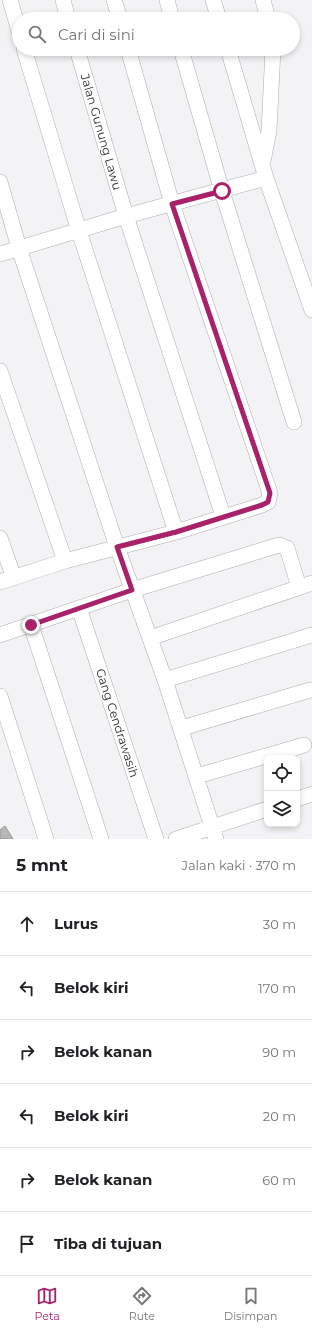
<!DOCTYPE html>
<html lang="id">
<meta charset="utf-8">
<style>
body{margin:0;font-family:Montserrat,sans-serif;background:#f2f2f2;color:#202124}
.controls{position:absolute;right:12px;bottom:12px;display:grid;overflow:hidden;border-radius:8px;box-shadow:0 2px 6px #0003}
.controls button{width:36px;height:36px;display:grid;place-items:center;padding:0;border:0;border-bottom:1px solid #e0e0e0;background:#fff;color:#202124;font:20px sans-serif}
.stop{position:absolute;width:12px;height:12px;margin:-9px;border:3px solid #a82169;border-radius:50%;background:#fff}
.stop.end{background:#a82169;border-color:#fff;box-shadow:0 1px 4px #0008}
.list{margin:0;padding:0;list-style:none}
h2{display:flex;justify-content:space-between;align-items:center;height:52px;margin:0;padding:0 16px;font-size:17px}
h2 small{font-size:13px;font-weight:400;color:#757577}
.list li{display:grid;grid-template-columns:26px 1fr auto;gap:12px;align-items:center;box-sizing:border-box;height:64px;padding:0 16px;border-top:1px solid #e0e0e0}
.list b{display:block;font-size:15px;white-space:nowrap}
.list em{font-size:13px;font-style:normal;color:#757577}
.icon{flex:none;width:22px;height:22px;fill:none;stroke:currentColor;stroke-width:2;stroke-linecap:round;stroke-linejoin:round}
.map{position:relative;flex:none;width:312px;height:839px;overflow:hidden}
.search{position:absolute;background:#fff;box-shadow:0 2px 6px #0003;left:12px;right:12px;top:12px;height:44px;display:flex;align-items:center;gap:10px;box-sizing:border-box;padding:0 14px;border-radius:22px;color:#757577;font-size:15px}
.sheet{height:436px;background:#fff}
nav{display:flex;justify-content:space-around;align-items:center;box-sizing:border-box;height:56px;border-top:1px solid #e0e0e0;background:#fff;font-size:11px;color:#757577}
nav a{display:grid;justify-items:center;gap:2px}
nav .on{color:#a82169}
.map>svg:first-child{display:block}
.building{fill:#b8b6b6;stroke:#959394}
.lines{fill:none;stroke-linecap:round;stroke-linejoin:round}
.minor-casing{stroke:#aeaeb1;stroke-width:16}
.minor{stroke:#fff;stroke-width:15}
.route{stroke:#a82169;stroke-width:5}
.labels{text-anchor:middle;stroke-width:3;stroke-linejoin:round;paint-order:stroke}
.street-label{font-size:12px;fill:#2d2d2e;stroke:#fff}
</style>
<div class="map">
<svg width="312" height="839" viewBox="0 0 312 839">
<rect width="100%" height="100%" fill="#f3f3f6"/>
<!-- building -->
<path class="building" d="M 5,826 L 13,839 L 0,839 L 0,830 Z"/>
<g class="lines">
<defs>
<path id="minor" d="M 10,0 L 19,31
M 63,0 L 68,19
M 114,0 L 120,19
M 167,0 L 172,19
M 213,0 L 219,19
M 263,0 L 268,19
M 24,49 L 79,231 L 176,532
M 77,49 L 126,216 L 223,516
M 181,49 L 222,191 L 294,422
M 228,49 L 266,178 L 312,310
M 263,161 L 269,131 L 273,49
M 0,182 L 19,248 L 117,547 L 165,680 L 216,839
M 0,254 L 126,216 L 266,178
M 0,371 L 65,561
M 0,538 L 14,578
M 0,582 L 65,561 L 176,532 L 262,505 L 268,502 L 270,493 L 172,204 L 128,49
M 79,608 L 156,839
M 31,625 L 101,839
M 0,635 L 132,590 L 279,545 L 287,548 L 299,587
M 150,638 L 312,583
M 165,680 L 312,635
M 0,696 L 46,839
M 182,728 L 310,690
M 197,776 L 304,745
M 297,799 L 312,794
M 176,839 L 267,809"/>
</defs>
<!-- minor casing -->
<use href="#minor" class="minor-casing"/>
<!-- minor -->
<use href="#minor" class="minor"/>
</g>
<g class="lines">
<!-- route -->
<path class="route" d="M 31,625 L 132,590 L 117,547 L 176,532 L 262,505 L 268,502 L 270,493 L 172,204 L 222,191"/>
</g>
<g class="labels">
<!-- street labels -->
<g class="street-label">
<text transform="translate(101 132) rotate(74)" y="4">Jalan Gunung Lawu</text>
<text transform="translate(117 723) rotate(72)" y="4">Gang Cendrawasih</text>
</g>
</g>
</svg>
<div class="controls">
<button><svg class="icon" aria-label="locate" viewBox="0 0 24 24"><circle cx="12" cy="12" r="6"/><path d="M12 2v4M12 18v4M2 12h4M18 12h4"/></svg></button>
<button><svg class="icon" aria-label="layers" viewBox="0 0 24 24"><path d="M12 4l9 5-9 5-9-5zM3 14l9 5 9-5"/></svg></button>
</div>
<div class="stop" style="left:222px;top:191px"></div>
<div class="stop end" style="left:31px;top:625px"></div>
<div class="search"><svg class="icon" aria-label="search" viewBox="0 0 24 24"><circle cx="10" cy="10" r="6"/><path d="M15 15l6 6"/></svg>Cari di sini</div>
</div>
<section class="sheet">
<h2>5 mnt<small>Jalan kaki · 370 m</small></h2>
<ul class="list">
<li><svg class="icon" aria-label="ahead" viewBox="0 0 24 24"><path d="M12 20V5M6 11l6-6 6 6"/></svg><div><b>Lurus</b></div><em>30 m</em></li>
<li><svg class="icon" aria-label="left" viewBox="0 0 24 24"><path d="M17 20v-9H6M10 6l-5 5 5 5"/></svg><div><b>Belok kiri</b></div><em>170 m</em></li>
<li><svg class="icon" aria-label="right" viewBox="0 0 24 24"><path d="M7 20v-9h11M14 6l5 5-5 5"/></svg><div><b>Belok kanan</b></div><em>90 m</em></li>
<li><svg class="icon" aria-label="left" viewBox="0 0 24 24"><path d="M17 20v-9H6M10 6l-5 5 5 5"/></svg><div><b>Belok kiri</b></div><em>20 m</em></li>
<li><svg class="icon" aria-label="right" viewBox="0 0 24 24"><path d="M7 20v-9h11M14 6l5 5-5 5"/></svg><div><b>Belok kanan</b></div><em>60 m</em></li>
<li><svg class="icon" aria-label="arrive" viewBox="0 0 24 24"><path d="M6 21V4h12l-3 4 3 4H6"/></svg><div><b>Tiba di tujuan</b></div></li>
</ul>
</section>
<nav>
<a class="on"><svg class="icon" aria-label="map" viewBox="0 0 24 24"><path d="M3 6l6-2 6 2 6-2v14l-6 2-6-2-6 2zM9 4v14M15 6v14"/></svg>Peta</a>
<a><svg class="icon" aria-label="directions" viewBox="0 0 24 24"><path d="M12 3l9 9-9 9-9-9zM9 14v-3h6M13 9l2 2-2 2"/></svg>Rute</a>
<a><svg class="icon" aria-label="saved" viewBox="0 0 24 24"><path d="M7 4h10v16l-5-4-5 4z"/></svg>Disimpan</a>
</nav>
